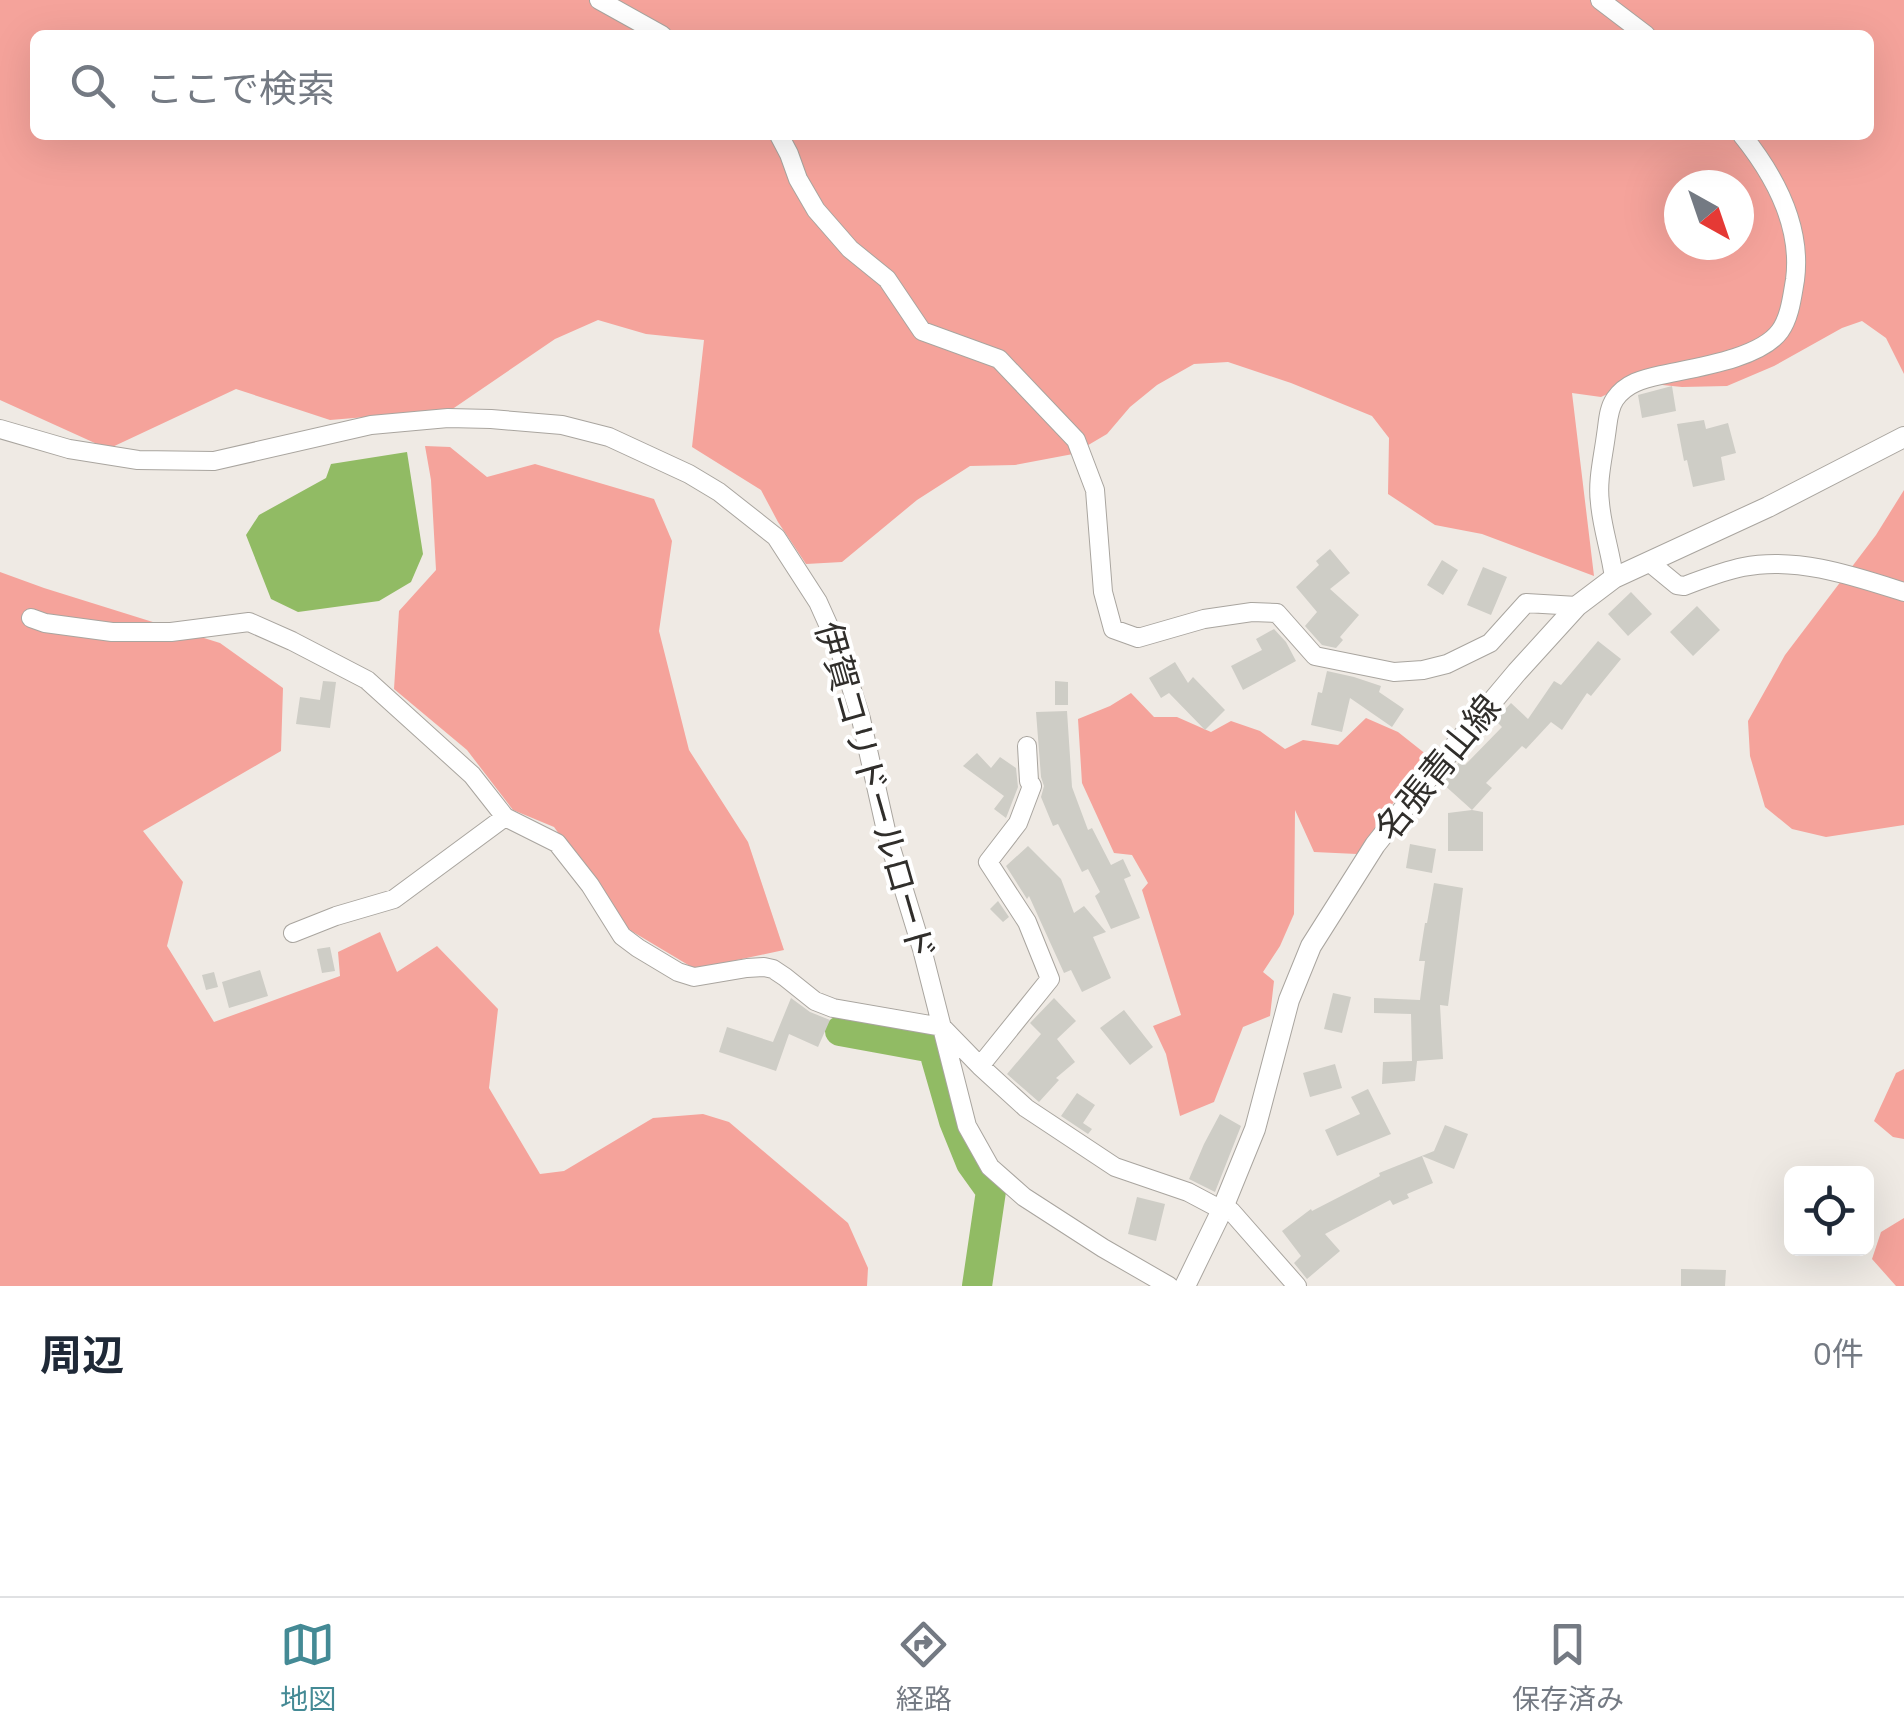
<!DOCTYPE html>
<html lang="ja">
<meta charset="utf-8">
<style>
body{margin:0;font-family:"IBM Plex Sans","Noto Sans JP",sans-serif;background:#f2f2f3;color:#1f2937}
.controls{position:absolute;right:30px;bottom:30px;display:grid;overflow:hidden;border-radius:15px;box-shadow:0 10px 40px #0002}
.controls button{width:90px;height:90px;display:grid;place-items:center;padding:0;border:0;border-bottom:2px solid #e0e1e3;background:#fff;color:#1f2937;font:50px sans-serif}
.compass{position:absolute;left:1664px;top:170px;width:90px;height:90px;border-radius:50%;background:#fff;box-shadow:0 10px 40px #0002;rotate:140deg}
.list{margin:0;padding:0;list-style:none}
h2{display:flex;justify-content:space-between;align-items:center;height:130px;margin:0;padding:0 40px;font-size:42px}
h2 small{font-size:32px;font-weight:400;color:#747a83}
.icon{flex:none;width:55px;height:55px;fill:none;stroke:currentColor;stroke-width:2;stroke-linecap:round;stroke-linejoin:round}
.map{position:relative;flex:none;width:1904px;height:1286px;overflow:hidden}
.search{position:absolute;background:#fff;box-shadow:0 10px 40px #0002;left:30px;right:30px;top:30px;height:110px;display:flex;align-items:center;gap:25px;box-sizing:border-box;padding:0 35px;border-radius:15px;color:#747a83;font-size:38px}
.sheet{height:310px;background:#fff}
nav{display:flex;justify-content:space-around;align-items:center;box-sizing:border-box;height:140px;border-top:2px solid #e0e1e3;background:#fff;font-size:28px;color:#747a83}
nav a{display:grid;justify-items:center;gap:5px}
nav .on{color:#448a95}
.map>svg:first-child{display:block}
.forest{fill:#f5a39b;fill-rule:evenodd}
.water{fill:#91bb64}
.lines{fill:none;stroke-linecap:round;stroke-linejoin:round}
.river{stroke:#91bb64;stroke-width:30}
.building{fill:#cecdc6}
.minor-casing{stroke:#a9a59f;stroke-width:20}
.major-casing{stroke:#a9a59f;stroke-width:22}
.minor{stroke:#fff;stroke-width:18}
.major{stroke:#fff;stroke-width:20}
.labels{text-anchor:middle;stroke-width:8;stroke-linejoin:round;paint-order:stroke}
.street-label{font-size:35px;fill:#302e2b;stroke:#fff}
</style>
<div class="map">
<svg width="1904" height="1286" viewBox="0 0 1904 1286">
<rect width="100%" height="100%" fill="#efeae4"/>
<!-- forest -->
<path class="forest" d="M 0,0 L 1904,0 L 1904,374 L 1886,338 L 1862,321 L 1842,328 L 1774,366 L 1727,386 L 1682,387 L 1633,382 L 1601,397 L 1572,393 L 1594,576 L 1482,534 L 1435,525 L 1388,494 L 1389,438 L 1372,416 L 1291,383 L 1228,362 L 1194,364 L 1157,385 L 1130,407 L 1107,434 L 1073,454 L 1015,465 L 970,466 L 917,500 L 842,562 L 806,564 L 778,522 L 761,490 L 692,447 L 704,340 L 646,334 L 598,320 L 555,339 L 451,410 L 330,420 L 236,389 L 108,449 L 0,400 ZM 35,35 L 1869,35 L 1869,135 L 35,135 ZM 1679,185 L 1739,185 L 1739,245 L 1679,245 Z
M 425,446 L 450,447 L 487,477 L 535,464 L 654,499 L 672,541 L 659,631 L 689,750 L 748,842 L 784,950 L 695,969 L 628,929 L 554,827 L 513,810 L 467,750 L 394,689 L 399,611 L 436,570 L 431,480 Z
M 1904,490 L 1904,825 L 1826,837 L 1792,829 L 1765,807 L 1750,756 L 1748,721 L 1785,655 L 1876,535 Z
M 0,572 L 44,588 L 220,643 L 283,688 L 281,751 L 143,831 L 183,882 L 167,946 L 214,1022 L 340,976 L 338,952 L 380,932 L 397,972 L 437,946 L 498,1009 L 489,1088 L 540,1174 L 564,1171 L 653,1118 L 703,1114 L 729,1122 L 848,1223 L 868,1268 L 867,1286 L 0,1286 Z
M 1131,693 L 1154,717 L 1177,717 L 1211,732 L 1231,721 L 1260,731 L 1285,749 L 1303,740 L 1338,745 L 1366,718 L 1398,732 L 1427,755 L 1357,854 L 1314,852 L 1295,810 L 1294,914 L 1280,946 L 1263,972 L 1274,981 L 1270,1016 L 1243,1027 L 1214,1102 L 1180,1116 L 1166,1054 L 1153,1026 L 1181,1015 L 1142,890 L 1148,883 L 1132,855 L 1114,853 L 1082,783 L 1078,719 L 1110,706 Z
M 1904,1069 L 1904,1139 L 1893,1137 L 1874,1121 L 1896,1073 Z
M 1904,1218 L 1904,1286 L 1896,1286 L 1872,1259 L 1881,1232 Z"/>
<!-- water -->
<path class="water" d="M 407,452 L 423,554 L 411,582 L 379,601 L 298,612 L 271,599 L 246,535 L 259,515 L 326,478 L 331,464 Z"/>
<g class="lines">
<!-- river -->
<path class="river" d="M 840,1031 L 933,1048 L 954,1121 L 971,1163 L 991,1191 L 977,1286"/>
</g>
<!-- building -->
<path class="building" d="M 1672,386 L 1676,411 L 1642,418 L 1638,395 Z
M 1704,420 L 1706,429 L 1728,423 L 1736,453 L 1721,457 L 1725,480 L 1693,487 L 1687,460 L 1684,461 L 1677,424 Z
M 1330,549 L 1350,573 L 1330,589 L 1359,615 L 1340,637 L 1343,640 L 1336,648 L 1322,645 L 1305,626 L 1317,612 L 1296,587 L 1319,565 L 1316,561 Z
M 1442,560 L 1458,570 L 1443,595 L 1427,585 Z
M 1483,567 L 1507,577 L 1491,615 L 1467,605 Z
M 1631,592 L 1652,614 L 1628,636 L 1608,614 Z
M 1697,606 L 1720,630 L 1693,656 L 1670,632 Z
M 1274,629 L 1286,642 L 1296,661 L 1243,690 L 1231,666 L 1262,650 L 1256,639 Z
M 1598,641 L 1621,659 L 1591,696 L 1587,693 L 1562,730 L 1551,722 L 1526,749 L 1522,746 L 1486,783 L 1492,788 L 1472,810 L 1442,783 L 1460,761 L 1465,765 L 1502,727 L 1495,720 L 1511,703 L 1528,719 L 1554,681 L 1561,685 Z
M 1175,662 L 1188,683 L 1193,677 L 1225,710 L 1205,730 L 1169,693 L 1161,698 L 1149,678 Z
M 1327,671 L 1354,677 L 1381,686 L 1379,692 L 1404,709 L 1392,727 L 1350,698 L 1342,732 L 1311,725 L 1318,692 L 1322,693 Z
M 323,681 L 336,682 L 330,728 L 296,724 L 300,697 L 320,700 Z
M 1055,681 L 1068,682 L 1068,705 L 1055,705 Z
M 1067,711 L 1072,787 L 1088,830 L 1092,828 L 1111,865 L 1123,859 L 1131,876 L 1124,879 L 1140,918 L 1111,929 L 1095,896 L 1100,892 L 1088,869 L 1082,872 L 1058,824 L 1053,826 L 1041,797 L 1044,786 L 1041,777 L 1036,712 Z
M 977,753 L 991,768 L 1000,757 L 1016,768 L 1018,787 L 1006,818 L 994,809 L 1004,796 L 963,766 Z
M 1472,810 L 1483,812 L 1483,851 L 1448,851 L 1448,813 Z
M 1410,844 L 1436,849 L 1432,873 L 1406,868 Z
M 1028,846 L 1061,879 L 1074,913 L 1084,906 L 1106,932 L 1093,937 L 1111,978 L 1082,992 L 1071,970 L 1064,973 L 1029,896 L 1027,899 L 1006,866 Z
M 1434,883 L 1463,888 L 1448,1006 L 1440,1005 L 1443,1059 L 1417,1061 L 1415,1081 L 1382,1084 L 1383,1062 L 1412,1061 L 1411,1014 L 1374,1013 L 1374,998 L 1420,1000 L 1425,961 L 1419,961 L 1425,923 L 1427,923 Z
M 998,901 L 1009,917 L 1003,922 L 990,909 Z
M 330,947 L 335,971 L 322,973 L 317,949 Z
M 260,970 L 268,996 L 229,1008 L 222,982 Z
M 214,972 L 218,987 L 206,990 L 202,975 Z
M 1333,993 L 1351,997 L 1342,1033 L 1324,1029 Z
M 791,998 L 810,1012 L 830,1020 L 818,1047 L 789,1034 L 776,1071 L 719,1052 L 727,1027 L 773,1042 Z
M 1054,998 L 1076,1021 L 1057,1039 L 1075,1062 L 1056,1078 L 1059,1080 L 1039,1102 L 1007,1074 L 1041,1034 L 1030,1023 Z
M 1124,1010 L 1153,1047 L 1130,1065 L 1100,1028 Z
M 1335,1064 L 1342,1088 L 1310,1097 L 1303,1073 Z
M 1368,1089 L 1391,1134 L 1337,1156 L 1325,1130 L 1360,1114 L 1351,1097 Z
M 1077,1093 L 1095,1105 L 1083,1123 L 1092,1129 L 1088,1134 L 1061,1116 Z
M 1220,1114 L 1241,1126 L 1215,1192 L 1189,1179 L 1204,1144 Z
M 1445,1125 L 1468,1134 L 1454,1169 L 1422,1156 L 1433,1183 L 1407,1194 L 1409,1198 L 1393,1205 L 1390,1200 L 1325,1234 L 1340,1251 L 1307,1279 L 1294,1263 L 1301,1256 L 1282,1231 L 1311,1209 L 1312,1211 L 1380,1176 L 1379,1173 L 1434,1151 Z
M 1137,1197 L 1165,1204 L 1156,1241 L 1128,1234 Z
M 1681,1269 L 1726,1270 L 1725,1286 L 1681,1286 Z"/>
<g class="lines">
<defs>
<path id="minor" d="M 599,0 L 662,35
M 1600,0 L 1646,35
M 779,135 L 789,154 L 798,179 L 816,210 L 850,249 L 887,279 L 922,331 L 999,359 L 1076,440 L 1095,490 L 1103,592 L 1113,629 L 1138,638 L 1204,619 L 1252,612 L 1277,613 L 1315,656 L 1394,672 L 1423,670 L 1447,664 L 1490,643 L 1526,603 L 1577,606
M 0,429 L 69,449 L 138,460 L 214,461 L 371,425 L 448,418 L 491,419 L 562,425 L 609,437 L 689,474 L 719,492 L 776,537 L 818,602 L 840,651 L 861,719 L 887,835 L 922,949 L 967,1126 L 990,1167 L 1024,1197 L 1103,1248 L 1169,1286
M 1649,562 L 1677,585 L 1684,586 C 1703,579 1723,571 1743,567 C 1796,556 1854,576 1904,592
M 1614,578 C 1611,553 1602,528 1600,503 C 1597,481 1603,458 1606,435 C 1608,423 1608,409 1615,399 C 1626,383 1643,379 1661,375 C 1693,368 1760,359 1780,331 C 1790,317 1792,297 1795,280 C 1802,227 1775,176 1742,135
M 31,618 L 45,623 L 112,632 L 171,632 L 249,622 L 292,641 L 367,680 L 472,775 L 505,817 L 557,843 L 590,885 L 622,936 L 638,948 L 678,972 L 694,977 L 747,968 L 764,967 L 773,969 L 785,977 L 815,1001 L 833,1008 L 942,1027 L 980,1066 L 1026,1108 L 1115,1167 L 1188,1192 L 1222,1210 L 1231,1211 L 1297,1286
M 293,933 L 336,916 L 394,899 L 505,817
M 980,1066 L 1050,979 L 1027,922 L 988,862 L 1018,823 L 1032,786 L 1029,781 L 1027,746"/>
<path id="major" d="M 1185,1286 L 1222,1210 L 1255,1129 L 1289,1000 L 1311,946 L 1375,845 L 1433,772 L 1517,672 L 1577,606 L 1614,578 L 1768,507 L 1904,437"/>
</defs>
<!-- minor casing -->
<use href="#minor" class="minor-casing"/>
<!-- major casing -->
<use href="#major" class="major-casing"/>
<!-- minor -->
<use href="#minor" class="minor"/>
<!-- major -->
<use href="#major" class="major"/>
</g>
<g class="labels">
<!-- street labels -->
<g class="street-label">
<text transform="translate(1438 768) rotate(-51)" y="12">名張青山線</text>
<text transform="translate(875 791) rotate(74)" y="12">伊賀コリドールロード</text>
</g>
</g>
</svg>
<div class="controls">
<button><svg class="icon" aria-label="locate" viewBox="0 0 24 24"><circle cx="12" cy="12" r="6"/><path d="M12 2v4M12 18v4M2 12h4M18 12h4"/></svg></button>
</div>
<svg class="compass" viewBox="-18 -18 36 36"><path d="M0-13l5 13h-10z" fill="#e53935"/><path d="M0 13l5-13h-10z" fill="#747a83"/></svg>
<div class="search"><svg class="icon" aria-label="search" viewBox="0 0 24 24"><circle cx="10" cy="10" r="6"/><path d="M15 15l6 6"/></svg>ここで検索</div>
</div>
<section class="sheet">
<h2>周辺<small>0件</small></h2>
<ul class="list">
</ul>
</section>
<nav>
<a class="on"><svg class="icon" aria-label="map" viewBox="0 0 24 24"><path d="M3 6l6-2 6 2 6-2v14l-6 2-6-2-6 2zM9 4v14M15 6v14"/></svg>地図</a>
<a><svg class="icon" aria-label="directions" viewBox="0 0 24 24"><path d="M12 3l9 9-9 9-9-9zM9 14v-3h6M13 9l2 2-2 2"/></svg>経路</a>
<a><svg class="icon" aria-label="saved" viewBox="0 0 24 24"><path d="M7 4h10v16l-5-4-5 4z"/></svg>保存済み</a>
</nav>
